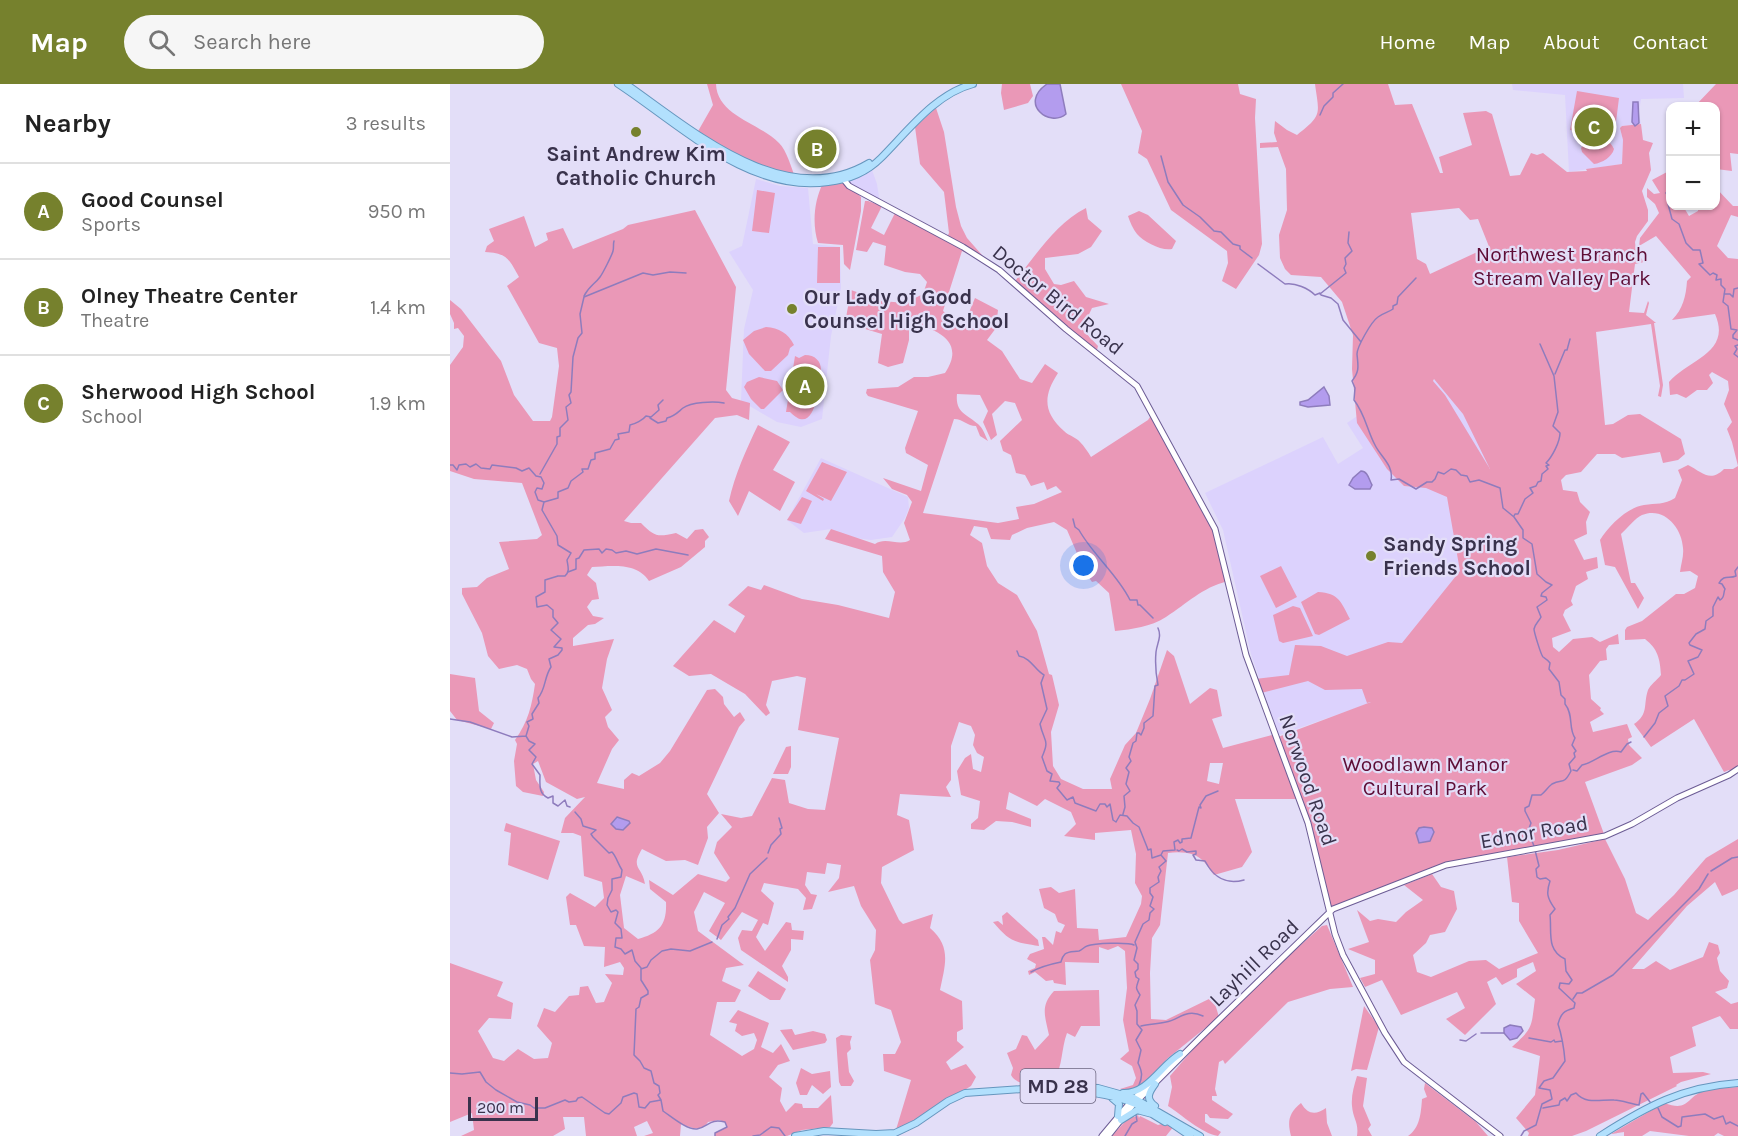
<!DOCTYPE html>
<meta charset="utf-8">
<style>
body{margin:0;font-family:Karla,sans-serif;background:#f6f6f6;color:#222}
.controls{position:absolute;right:18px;top:18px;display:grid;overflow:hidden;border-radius:12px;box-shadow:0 2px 4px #0004}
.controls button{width:54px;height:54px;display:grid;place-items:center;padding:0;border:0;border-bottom:2px solid #e0e0e0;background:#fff;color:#222;font:30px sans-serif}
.scale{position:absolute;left:18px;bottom:15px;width:70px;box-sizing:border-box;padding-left:6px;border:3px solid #39324c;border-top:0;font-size:16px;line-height:21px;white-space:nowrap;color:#39324c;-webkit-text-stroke:4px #e3def8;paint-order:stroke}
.you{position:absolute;left:634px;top:482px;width:21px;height:21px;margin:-15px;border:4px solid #fff;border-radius:50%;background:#1a73e8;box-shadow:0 0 0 9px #1a73e833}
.badge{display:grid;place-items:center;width:39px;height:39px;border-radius:50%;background:#76812d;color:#fff;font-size:20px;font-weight:700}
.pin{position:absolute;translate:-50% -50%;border:3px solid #fff;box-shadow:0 2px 6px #0006}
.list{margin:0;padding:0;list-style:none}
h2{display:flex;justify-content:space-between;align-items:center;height:78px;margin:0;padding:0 24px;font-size:26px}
h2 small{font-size:20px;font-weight:400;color:#767676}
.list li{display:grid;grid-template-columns:39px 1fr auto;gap:18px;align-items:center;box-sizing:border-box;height:96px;padding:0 24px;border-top:2px solid #e0e0e0}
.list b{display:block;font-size:22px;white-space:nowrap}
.list p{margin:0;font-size:20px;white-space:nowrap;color:#767676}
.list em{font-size:20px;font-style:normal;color:#767676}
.icon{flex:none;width:33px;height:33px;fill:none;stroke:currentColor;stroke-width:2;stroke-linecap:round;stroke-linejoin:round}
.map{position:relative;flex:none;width:1288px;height:1052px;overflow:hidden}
header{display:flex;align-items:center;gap:36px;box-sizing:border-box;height:84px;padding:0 30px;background:#76812d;color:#fff}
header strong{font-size:28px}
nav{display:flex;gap:33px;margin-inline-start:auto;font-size:21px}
.search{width:420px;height:54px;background:#f6f6f6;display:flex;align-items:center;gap:15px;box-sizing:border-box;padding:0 21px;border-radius:33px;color:#767676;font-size:22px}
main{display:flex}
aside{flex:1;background:#fff}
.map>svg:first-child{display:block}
.built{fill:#dcd2fd}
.green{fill:#ea98b7;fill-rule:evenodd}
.water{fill:#b39cee;stroke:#8e7cbd;stroke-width:1.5}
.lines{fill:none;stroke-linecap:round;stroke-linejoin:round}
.stream{stroke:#8e7cbd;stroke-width:1.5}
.secondary-casing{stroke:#6c5c95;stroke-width:7}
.primary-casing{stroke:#6696be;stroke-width:8}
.secondary{stroke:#fff;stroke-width:5}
.primary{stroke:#b2e0fd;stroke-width:6}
.poi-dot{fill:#76812d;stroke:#e3def8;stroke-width:2}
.labels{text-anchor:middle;stroke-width:4.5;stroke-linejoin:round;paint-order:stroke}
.shield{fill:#e3def8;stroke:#6c6680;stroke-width:1.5}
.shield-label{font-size:20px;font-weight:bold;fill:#39324c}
.poi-label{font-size:21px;font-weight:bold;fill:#39324c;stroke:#e3def8;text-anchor:start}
.park-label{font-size:21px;fill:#5e0d36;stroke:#e3def8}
.street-label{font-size:21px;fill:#39324c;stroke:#e3def8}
</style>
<header>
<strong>Map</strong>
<div class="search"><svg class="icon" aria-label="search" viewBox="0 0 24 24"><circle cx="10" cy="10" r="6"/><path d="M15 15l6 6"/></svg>Search here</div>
<nav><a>Home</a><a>Map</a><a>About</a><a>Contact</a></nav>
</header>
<main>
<aside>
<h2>Nearby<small>3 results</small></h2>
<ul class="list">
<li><span class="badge">A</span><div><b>Good Counsel</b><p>Sports</p></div><em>950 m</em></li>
<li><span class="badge">B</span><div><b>Olney Theatre Center</b><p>Theatre</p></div><em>1.4 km</em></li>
<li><span class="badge">C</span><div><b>Sherwood High School</b><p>School</p></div><em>1.9 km</em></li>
</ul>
</aside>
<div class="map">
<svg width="1288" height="1052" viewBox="0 0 1288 1052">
<rect width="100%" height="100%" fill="#e3def8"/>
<!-- built -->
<path class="built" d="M 1062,0 L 1233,0 L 1234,14 L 1191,15 L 1189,29 L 1191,40 L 1172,42 L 1170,44 L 1173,56 L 1172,80 L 1119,88 L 1115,11 L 1063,6 Z
M 417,85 L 422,86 L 427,100 L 429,113 L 427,116 L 393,96 Z
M 306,95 L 330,102 L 358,104 L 363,160 L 390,163 L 391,204 L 381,252 L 372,335 L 351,343 L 327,338 L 291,317 L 294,245 L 303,206 L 279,168 L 292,162 Z
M 973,287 L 981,299 L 985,295 L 1013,330 L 1047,396 L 1044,576 L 829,651 L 801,570 L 773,446 L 755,409 L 873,353 L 888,380 L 913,364 L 897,339 Z
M 371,374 L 458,413 L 459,424 L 455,434 L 442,453 L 421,456 L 398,453 L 381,445 L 354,449 L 337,436 Z"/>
<!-- green -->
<path class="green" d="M 257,0 L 266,0 C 267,32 310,39 329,59 C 337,67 341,83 345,93 L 317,87 L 247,49 L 263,21 Z
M 552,0 L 580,0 L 583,12 L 578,19 L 554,26 L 551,9 Z
M 671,0 L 788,0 L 790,10 L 806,15 L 805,34 L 812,160 L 809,171 L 786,205 L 772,197 L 778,179 L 777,167 L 721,126 L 697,75 L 688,69 L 692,47 Z
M 865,0 L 938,0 L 945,21 L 962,20 L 990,89 L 993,89 L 989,73 L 1022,61 L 1013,29 L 1036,27 L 1042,30 L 1060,92 L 1070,91 L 1081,69 L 1087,71 L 1093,69 L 1117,88 L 1137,87 L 1136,85 L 1172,80 L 1173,56 L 1170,44 L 1172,42 L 1191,40 L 1193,56 L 1203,59 L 1199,69 L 1201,86 L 1192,107 L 1198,126 L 1198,137 L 1187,152 L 1185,158 L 1186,167 L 1194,178 L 1185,180 L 1179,228 L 1194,229 L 1198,217 L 1199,219 L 1196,231 L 1206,239 L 1204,239 L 1213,301 L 1211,313 L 1208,312 L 1210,302 L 1201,240 L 1146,248 L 1155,341 L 1163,340 L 1178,331 L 1190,330 L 1231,355 L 1235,370 L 1228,376 L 1213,379 L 1210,368 L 1172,374 L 1165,370 L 1147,370 L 1131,388 L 1116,391 L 1111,396 L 1113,406 L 1127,408 L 1130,418 L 1140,428 L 1136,438 L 1137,450 L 1124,456 L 1134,476 L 1147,473 L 1148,484 L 1136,488 L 1138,495 L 1126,502 L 1121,517 L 1123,521 L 1115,526 L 1113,531 L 1121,547 L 1102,554 L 1103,563 L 1109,568 L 1123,555 L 1142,553 L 1150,558 L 1168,550 L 1169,560 L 1159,561 L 1156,565 L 1157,576 L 1150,577 L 1139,591 L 1141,615 L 1151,624 L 1150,626 L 1154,630 L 1140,638 L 1143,648 L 1177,640 L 1182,653 L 1178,655 L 1179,661 L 1192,674 L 1182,681 L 1135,698 L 1154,750 L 1009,778 L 880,828 L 862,755 L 828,653 L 921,618 L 917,619 L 912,605 L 875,606 L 858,597 L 811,609 L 805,595 L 839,591 L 845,561 L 871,562 L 897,572 L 938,558 L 952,559 L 1010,487 L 997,413 L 976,404 L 954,402 L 937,385 L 907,339 L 902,285 L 903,251 L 892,218 L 871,193 L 841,191 L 835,185 L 830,174 L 829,151 L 837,126 L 836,85 L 828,63 L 810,64 L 810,59 L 827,58 L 824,49 L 825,37 L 837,46 L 847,51 C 873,31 869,30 865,0 ZM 1009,124 L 1020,136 L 1028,135 L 1040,165 L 1038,163 L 980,190 L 976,180 L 967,175 L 961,129 ZM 984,295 L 1013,330 L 1040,385 L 995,311 L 983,297 Z
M 1266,0 L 1288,0 L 1288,70 L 1280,69 L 1282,87 L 1266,85 L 1266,22 L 1245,22 Z
M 1127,7 L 1169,14 L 1164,54 L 1120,46 Z
M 486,24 L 494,48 L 506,123 L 511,142 L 517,154 L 539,179 L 512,167 L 493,227 L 513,243 L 525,214 L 548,226 L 546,244 L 537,256 L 552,267 L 570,295 L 582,299 L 595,280 L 608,289 C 593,312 593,328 614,347 C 619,352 626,353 630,358 C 634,362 638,368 641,373 L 698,336 L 704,327 L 758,430 L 778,497 C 751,504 738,519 716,533 C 700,543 683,545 665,547 L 659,509 L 646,497 L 642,498 L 635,488 L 617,446 L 604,438 L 577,444 L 562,451 L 560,456 L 541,455 L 537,444 L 524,442 L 520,451 L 532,459 L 537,482 L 548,499 L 567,511 L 587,547 L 599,590 L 602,591 L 609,621 L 601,648 L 603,682 L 611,695 L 633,705 L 662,705 L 660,695 L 675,661 L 686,649 L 700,615 L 717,566 L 724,572 L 740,620 L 760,604 L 767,606 L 772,632 L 762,635 L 773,664 L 826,650 L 849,715 L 785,715 L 802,768 L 792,783 L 764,791 C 760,787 759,783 755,779 C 747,768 730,767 718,769 L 710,841 L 702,854 L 700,889 L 701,935 L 716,936 L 763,913 L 769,933 L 718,974 L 701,993 L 685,1005 L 678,1007 L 670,1005 L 683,1001 L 686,994 L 682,982 L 670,975 L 679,967 L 673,936 L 677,904 L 675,867 L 668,862 L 658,866 L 649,863 L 649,879 L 615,878 L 616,901 L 604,899 L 603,896 L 596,897 L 585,888 L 579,891 L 578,887 L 585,884 L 586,880 L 577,875 L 580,870 L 594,865 L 592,853 L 595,853 L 603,861 L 606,847 L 611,849 L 615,841 L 608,838 L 605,830 L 594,824 L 589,805 L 601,803 L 609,809 L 625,805 L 627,844 L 648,845 L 649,856 L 676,853 L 691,820 L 692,812 L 685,799 L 686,770 L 681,746 L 645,749 L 645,756 L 614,752 L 626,740 L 621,728 L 595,715 L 587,722 L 559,708 L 556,725 L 581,735 L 581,743 L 562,738 L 546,737 L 534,746 L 521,745 L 521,740 L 528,734 L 530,717 L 511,711 L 507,687 L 515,674 L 521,670 L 523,685 L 531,688 L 534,673 L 527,669 L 523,661 L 525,651 L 521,642 L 509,638 L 501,662 L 501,696 L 496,703 L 501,713 L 450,710 L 447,731 L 459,736 L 464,766 L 432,783 L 431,799 L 449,836 L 453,840 L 483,830 L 480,844 C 502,863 495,881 490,906 L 512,917 L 513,945 L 507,948 L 507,957 L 514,963 L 496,978 L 501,986 L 516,980 L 526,993 L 521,1002 L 445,1049 L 461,996 L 434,987 L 433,970 L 445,970 L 451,958 L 441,926 L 425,920 L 420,876 L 425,866 L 426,846 L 411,822 L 404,802 L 378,808 L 389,794 L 391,781 L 377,779 L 375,790 L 357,788 L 355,801 L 361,810 L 367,811 L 362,825 L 353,826 L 356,814 L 348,805 L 314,799 L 311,807 L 324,819 L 318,841 L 313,839 L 306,853 L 315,867 L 336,838 L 341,839 L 342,846 L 354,847 L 353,856 L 341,855 L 341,866 L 332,882 L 338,893 L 338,898 L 291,866 L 288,854 L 292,846 L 302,847 L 308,836 L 292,828 L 271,856 L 259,847 L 275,819 L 254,808 L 244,828 L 248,847 L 294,881 L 276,884 L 272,897 L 291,906 L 285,918 L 267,918 L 260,951 L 292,972 L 304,965 L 307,956 L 304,949 L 292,952 L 285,947 L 287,940 L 279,938 L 288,926 L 319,939 L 311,963 L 323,969 L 331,960 L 340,977 L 328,981 L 319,993 L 332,1004 L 330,1017 L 336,1028 L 345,1019 L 352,1020 L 353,1024 L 368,1024 L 381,1011 L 383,1039 L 380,1043 L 352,1046 L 337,1052 L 265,1052 L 265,1049 L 277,1043 L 275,1038 L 269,1036 L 258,1038 C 250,1049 241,1043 231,1040 L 230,1052 L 194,1052 L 203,1049 L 197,1037 L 184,1043 L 187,1052 L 136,1052 L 134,1033 L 113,1033 L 115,1045 L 103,1052 L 11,1052 L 24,1046 L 22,1029 L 0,1038 L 0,879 L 53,898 L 47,912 L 63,919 L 61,935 L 39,934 L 28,947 L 43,974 L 54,977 L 68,965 L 84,975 L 98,974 L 102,959 L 87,942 L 94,924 L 105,928 L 119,912 L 129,911 L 130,903 L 138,902 L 146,919 L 154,918 L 162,899 L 155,890 L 173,891 L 174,884 L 170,878 L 154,883 L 155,863 L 134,862 L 126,841 L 120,841 L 116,813 L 120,809 L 145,823 L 154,814 L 152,798 L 134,792 L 131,752 L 123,749 L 111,749 L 115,734 L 135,713 L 127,715 L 96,698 L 88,677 L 83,680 L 86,696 L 94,708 L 93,712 L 73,708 L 66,702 L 64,677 L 67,660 L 65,656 C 78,638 82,621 85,600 L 81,595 L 77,585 L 67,581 L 49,585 L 38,572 L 32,549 L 12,510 L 12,504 L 27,503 L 37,494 L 59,485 L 49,458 L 87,455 L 92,451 L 72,399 L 24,395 L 0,387 L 0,281 L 13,263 L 14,252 L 8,244 L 4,245 L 4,239 L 0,230 L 0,216 L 11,225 L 51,277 L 64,311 L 83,337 L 100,337 L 102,333 L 109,282 L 107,264 L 89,259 L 57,202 L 69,193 C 59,175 57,169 35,168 L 37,162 L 44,157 L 39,145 L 74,132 L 85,163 L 98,156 L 96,149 L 113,144 L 123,165 L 173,145 L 178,141 L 245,126 L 286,203 L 276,306 L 282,314 L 300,319 L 299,336 L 287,331 L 265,334 L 174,437 L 181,439 L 191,439 C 205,453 207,453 226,449 L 237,455 L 245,446 L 253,445 L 259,453 L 255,457 L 255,463 L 231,483 L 199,497 C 187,478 161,482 142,483 L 137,491 L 146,499 L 149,515 L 142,516 L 137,523 L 143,532 L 154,534 L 145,540 L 138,541 L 123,554 L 123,562 L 164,555 L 157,575 L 152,604 L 162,626 L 155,633 L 158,643 L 169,656 L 162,665 L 147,699 L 174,705 L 174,696 L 182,689 L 189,692 L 210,679 L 220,667 L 257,606 L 265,605 L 273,613 L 274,620 L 284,633 L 290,628 L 295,636 L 289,643 L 257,710 L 269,729 L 257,743 L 258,754 L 248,781 L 235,776 L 216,777 L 192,765 C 180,785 192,782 195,800 L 176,792 L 170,811 L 174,844 L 188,855 C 209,849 217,841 216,818 L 200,805 L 199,796 L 223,811 L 248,790 L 276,798 L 280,794 L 264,769 L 267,758 L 282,743 L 271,730 L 291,734 L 302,732 L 322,694 L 335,696 L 339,719 L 358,725 L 375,726 L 389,654 L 348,646 L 356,594 L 347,592 L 322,597 L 316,621 L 320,629 L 316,632 L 295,610 L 261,590 L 239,592 L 223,582 L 264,536 L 285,549 L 295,532 L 278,521 L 298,502 L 311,506 L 314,501 L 352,515 L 388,521 L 439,534 L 445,508 L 433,488 L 432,472 L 375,455 L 381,445 L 425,460 C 436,452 449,463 460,456 L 454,439 L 462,418 L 457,411 L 442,405 L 433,394 L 471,407 L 478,381 L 456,369 L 455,364 L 468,327 L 418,312 L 416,309 L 417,305 L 448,303 L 464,293 L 478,293 L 495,289 C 517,256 485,245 459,238 L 459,256 L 453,279 L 438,283 L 428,279 L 432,250 L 395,239 L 401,206 L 432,217 L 455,219 L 473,210 L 477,198 L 470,190 L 455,188 L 434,181 L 436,162 L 423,158 L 417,168 L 406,166 L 415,117 L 418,117 L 432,122 L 421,144 L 434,151 L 445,129 L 491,151 L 498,151 L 499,149 L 494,108 L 470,80 L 465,43 ZM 507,310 L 530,311 L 538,327 L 533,338 L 541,356 L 547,351 L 542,330 L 555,317 L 565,319 L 572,336 L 550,357 L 553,367 L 561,371 L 566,389 L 575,391 L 581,402 L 594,398 L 597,406 L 606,402 L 612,408 L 584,420 L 566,423 L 569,435 L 548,439 L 473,429 L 504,335 C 513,335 517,342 526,342 L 530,352 L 538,357 C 535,351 533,344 528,340 C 517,330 505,329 507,310 ZM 760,679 L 773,679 L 769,700 L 757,697 Z
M 1140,53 C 1150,52 1160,56 1164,65 C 1162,73 1152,79 1144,80 L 1132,68 L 1131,64 Z
M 1220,79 L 1220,122 L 1233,122 L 1239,132 L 1248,127 L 1248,122 L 1266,122 L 1266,104 L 1283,122 L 1288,122 L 1288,133 L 1281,131 L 1267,162 L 1278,174 L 1288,175 L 1288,685 L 1285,687 L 1279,686 L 1274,688 L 1244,635 L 1201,663 L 1184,640 C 1199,630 1193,621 1198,606 C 1200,601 1207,596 1211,591 C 1210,575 1208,565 1195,555 L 1175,556 L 1175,546 L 1177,543 L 1192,537 L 1226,510 L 1234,510 L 1245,504 L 1248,492 L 1240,487 L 1230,488 C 1231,480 1234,472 1233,464 C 1232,444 1214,422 1192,431 C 1185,434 1177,445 1171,450 L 1181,499 L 1185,499 L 1194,514 L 1188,525 L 1165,483 L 1155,481 L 1150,456 C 1159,442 1176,424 1194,421 C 1206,419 1214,421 1225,414 L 1232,396 L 1228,386 L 1238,381 C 1252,388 1260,399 1274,385 L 1283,385 L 1288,382 L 1282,358 L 1277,345 L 1282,338 L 1274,320 L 1279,306 L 1278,297 L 1262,288 L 1259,291 L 1263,299 L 1257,306 L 1247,306 L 1236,314 L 1227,310 L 1220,311 L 1219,298 C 1239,275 1282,269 1265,230 L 1222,236 C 1233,225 1236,212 1237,197 L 1241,193 L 1206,152 L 1189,162 L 1190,154 L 1209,129 L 1205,120 L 1197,113 L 1197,104 L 1204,110 L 1210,109 L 1202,96 L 1217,88 Z
M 393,96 L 411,113 L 411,127 L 400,186 L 394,180 L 393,161 L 368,159 C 362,140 364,117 373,99 Z
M 307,106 L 325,109 L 319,149 L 302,147 Z
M 636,124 L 638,135 L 652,147 L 641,163 L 628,170 L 595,174 L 595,185 L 604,200 L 611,201 L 624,197 L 636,213 L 659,220 L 642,224 L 632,245 L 648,262 L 646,270 L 565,197 C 586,171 606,139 636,124 Z
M 689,127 L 698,131 L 726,157 L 722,165 C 711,167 694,158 687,150 C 683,145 680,138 678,132 Z
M 368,163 L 390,163 L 390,199 L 367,199 Z
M 316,243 C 329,244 338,249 344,261 L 340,264 L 338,271 L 321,287 L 315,287 L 299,270 L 293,256 L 304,247 Z
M 355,271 C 365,271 371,277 371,286 C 369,300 366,355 340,328 L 336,328 L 345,272 L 349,274 Z
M 309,293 L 327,297 L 333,306 L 314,325 L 311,325 L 301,315 L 294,303 L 297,298 Z
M 308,341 L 340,358 L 323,386 L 345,398 L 330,427 L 299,407 L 288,432 L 279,417 C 285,390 296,366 308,341 Z
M 372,378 L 397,388 L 381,417 L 366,410 L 374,415 L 373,417 L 356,407 Z
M 352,413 L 362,417 L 351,440 L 337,436 Z
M 831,482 L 847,513 L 826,524 L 810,492 Z
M 868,508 C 889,509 891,518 900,535 L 869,551 L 865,550 L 851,518 Z
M 843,522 L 850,524 L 863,552 L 833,559 L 829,557 L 823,531 Z
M 0,590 L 25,594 L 29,627 L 44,639 L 41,645 L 7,636 L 0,627 Z
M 341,662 L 341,683 L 338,690 L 323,690 L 336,663 Z
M 56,739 L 110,757 L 98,796 L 58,781 L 61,749 L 54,747 Z
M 1155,755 L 1175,795 L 1186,829 L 1198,836 L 1224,811 L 1256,774 L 1288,755 L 1288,805 L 1272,812 L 1265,798 L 1237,822 L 1182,885 L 1194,885 L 1206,877 L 1220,886 L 1253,873 L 1259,858 L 1268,861 L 1270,869 L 1267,874 L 1270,887 L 1279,897 L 1277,904 L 1265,908 L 1281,920 L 1288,918 L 1288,945 L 1280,945 L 1270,932 L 1242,943 L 1246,962 L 1220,973 L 1223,989 L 1253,988 L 1261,990 L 1231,998 L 1226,1001 L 1227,1002 L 1136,1047 L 1122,1052 L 1078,1052 L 1079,1049 L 1066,1034 L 1085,1011 L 1090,972 L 1062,963 C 1084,943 1081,943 1085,915 L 1066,900 L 1086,887 L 1083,878 L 1067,885 L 1067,893 L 1052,901 L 1046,893 L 1037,898 L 1046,920 L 1015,951 L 996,935 L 1015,924 L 1007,908 L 951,931 L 932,896 L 915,903 L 910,894 L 925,890 L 925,876 L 898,865 L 919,858 L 907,826 L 920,837 L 928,835 L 946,838 L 956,828 L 973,816 L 954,801 L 982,790 L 991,803 L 1004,807 L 1007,825 L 995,848 L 980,851 L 976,859 L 963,871 L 967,888 L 981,893 L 1019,877 L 1036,876 L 1049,885 L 1088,869 L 1069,837 L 1069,819 L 1062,818 L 1057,773 L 1108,766 Z
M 557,828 L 588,856 L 589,862 C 564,858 560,858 543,838 L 548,837 L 553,841 L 552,832 Z
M 877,841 L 903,903 L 880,905 L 838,918 L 775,980 L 773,976 L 769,978 L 765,1005 L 767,1012 L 762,1012 L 762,1016 L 783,1030 L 778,1035 L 760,1034 L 757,1030 L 755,1030 L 755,1038 L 771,1048 L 768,1052 C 751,1049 732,1031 718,1022 L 722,1003 L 720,992 C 766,937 819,889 872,842 Z
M 308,887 L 336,905 L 330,916 L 320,916 L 298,902 Z
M 649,906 L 650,942 L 631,942 L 625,953 L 617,949 C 611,965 613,982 604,996 C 590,998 569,1005 561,991 L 563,984 L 557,969 L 566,965 L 572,951 L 577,952 L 585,966 L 599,951 C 595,932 590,922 604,907 Z
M 914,922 L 929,943 L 917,986 L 906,985 L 901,987 Z
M 342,945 L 345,951 L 363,947 L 375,950 L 377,956 L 375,959 L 343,966 L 330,946 Z
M 391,951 L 402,952 L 400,958 L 401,965 L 397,969 L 399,988 L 404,997 L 401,1002 L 391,1002 L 389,998 L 386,954 Z
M 351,984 L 362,990 L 380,987 L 381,1003 L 373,1010 L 362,1001 L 357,1011 L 350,1011 L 346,999 Z
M 907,992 L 917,994 L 913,1022 L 921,1041 L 918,1045 L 922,1052 L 907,1052 C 909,1038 903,1035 902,1022 C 901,1012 904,1002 907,992 Z
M 975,999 L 1026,1038 L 1038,1052 L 958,1052 C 970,1044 971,1029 972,1015 L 977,1013 L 974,1005 Z
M 1288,1003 L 1288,1052 L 1274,1052 L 1268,1049 L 1264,1052 L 1239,1052 L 1200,1047 L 1192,1052 L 1174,1052 L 1174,1048 L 1161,1050 L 1214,1019 C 1239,1028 1236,1014 1253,1007 C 1262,1003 1278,1004 1288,1003 Z
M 851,1019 C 858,1031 866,1031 876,1024 L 877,1039 L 882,1052 L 841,1052 C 837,1037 839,1029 851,1019 Z
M 688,1031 L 689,1034 L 690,1032 L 708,1041 L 715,1039 L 724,1042 L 716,1052 L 662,1052 L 680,1032 L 685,1033 Z"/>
<!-- water -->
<path class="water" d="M 597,0 L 610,0 L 616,30 C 600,44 568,20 597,0 Z
M 1183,18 L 1188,18 L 1189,39 L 1185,42 L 1182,38 Z
M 874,303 L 879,312 L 880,321 L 858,323 L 850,321 L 850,318 L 858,316 Z
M 911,387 C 918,387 919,396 922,401 L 920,405 L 905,405 L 899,401 L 903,394 Z
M 167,733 L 179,737 L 180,739 L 173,746 L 166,745 L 161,740 Z
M 974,743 L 982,744 L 984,748 L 980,757 L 969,759 L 966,749 L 969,744 Z
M 1060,941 L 1071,943 L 1073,947 L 1067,954 L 1060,956 L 1054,949 L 1054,944 Z"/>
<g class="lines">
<!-- stream -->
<path class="stream" d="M 870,31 L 874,22 L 883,13 L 883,9 L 893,0
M 711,72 L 718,98 L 733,121 L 750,133 L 764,147 L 771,148 L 783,160 L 790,162 L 790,165 L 802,174
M 1220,104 L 1216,109 L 1219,113 L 1218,120 L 1222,135 L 1229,140 L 1236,159 L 1243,166 L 1250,166 L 1253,179 L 1249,180 L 1260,191 L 1263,189 L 1267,191 L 1266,196 L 1271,195 L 1271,201 L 1275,205 L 1273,218 L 1278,222 L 1281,245 L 1287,246 L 1283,251 L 1283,254 L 1288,256
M 808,180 L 835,200 C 845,198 859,205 865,211 L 870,209 L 871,211 L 881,214 L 888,220 L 893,236 L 911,258
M 966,194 L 948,213 L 947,220 L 943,222 L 943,225 C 939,228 933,229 928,233 C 921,238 907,263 907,270 C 908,282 910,287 902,297 L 905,304 L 904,316 C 915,330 917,346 925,361 C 930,372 944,381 941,396 L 949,395 L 966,405 L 977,398 L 982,398 L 985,395 L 988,388 L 994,390 L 1001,385 L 1006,386 L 1011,391 L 1017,392 L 1020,398 L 1029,396 L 1050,404 L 1053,424 L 1064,433 L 1073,446 L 1073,454 L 1082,460 L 1087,490 L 1096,498 L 1102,501 L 1092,509 L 1091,512 L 1096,513 L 1097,516 L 1087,523 L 1091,533 C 1089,537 1085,540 1084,545 C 1084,548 1091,571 1093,573 C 1096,575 1098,576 1100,579 L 1099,585 L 1109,598 L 1111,611 L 1115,615 L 1115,620 C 1124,631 1118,644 1125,654 L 1122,661 L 1126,667 L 1124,669 L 1125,673 L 1119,680 L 1121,687 C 1113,702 1113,694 1102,700 C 1098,703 1095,708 1091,711 L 1082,711 L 1079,722 L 1075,724 L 1075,727 L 1081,739 L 1078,747 L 1084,762 L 1089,782 L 1086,785 L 1087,793 L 1090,795 L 1096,794 L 1100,797 C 1096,809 1097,814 1105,825 L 1100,831 C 1102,848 1096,866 1115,875 L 1116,887 L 1122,896 L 1119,900 L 1110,899 L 1109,904 L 1125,919 L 1124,924 C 1114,927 1111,929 1108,940 C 1112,952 1114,965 1115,977 L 1103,994 L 1094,997 L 1089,1004 L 1100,1006 L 1102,1015 L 1092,1020 L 1086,1041 L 1074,1047 L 1071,1052
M 870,210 L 896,189 L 894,184 L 896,180 L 895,174 L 902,167 L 898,159 L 899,148
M 1274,210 L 1280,210 L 1283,213 L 1284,205 L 1288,204
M 134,212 C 139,202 145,200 150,193 C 153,189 162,171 163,167 C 164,163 163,160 164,157
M 1288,261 L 1285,262 L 1287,265 L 1284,270 L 1288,273
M 1105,290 L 1115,266 L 1117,266 L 1120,255
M 200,334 L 208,339 L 216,337 L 217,334 C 225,332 228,328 233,324 C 241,318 264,317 274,319
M 0,381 L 3,381 L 7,386 L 9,381 L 16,380 L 20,383 L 26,380 L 31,384 L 40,385 L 42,381 L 66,384 L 72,387 L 79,384 L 86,392 L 91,393 L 94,399 L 92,405 L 87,404 L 85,408 L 88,416 L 94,418 L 92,426 L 107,452 L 108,461 L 121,469 L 117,476 C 118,483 120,487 115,492 L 108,492 L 95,496 L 95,508 L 86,513 L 87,523 L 97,521 L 103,526 L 103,533 L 108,539 L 101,546 L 111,555 L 104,563 L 112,564 L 112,566 L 108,571 L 99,575 L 101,583 C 94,593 96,605 88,614 L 89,619 L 82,630 L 83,635 L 77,638 L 79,642 L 76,652 L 79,657 L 85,660 L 79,666 L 86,673 L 82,680 L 90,691 C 90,700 88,709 98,714 L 103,712 L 103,719 L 108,722 L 115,716 L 117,722 L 120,723
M 90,390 L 107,360 L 107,353 L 110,352 L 110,344 L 118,336 L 116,323 L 121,319 L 119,311 L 121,308 L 123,273 L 128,254 L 132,249 L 130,230 L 134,213 L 193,189 L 203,191 L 220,188 L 236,189
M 94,418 L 108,414 L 108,408 L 118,404 L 121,397 L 133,388 L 132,385 L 138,385 L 141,376 L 145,375 L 145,369 L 160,365 L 165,356 L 169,355 L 168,350 L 179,348 L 180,341 C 185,340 193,336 196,332 L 201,333 L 209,326 L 208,321 L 213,316
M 1064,432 L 1065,430 L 1068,430 L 1075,415 L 1083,409 L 1080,404 L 1086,402 L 1088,398 L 1091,397 L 1092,390 L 1098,385 L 1096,382 L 1099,381 L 1096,379 C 1102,373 1110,358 1110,349 L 1103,342 L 1108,328 L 1104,292 L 1090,260
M 623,435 L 625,443 L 629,446 C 643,471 668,491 680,516 L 687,516 L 688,521 L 690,521 L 703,534
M 118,488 L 126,485 L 126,475 L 129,474 L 134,466 L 149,465 L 152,469 L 156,465 L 162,466 L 166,469 L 176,467 L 187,470 L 206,465 L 238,471
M 567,567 L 569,572 C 581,574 585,586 594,591 L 591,599 L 597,625 L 590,640 C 594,658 600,655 592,673 L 597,687 L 602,690 L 600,697 L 609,698 L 610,700 L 607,704 L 617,716 L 623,713 L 625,719 L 646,727 L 650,720 L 655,720 L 657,723 L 660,720 L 663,736 L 666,738 L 670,731 L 677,732 L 683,739 L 689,743 L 697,763 L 698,766 L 701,765 L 702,774 L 711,771 L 716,777 L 709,783 L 711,787 L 708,793 L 709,798 L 700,804 L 700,809 L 703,813 L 700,822 L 704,825 L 700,829 L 699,836 L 693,840 L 685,858 L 687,864 L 684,876 L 688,880 L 688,885 L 685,888 L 686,893 L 689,895 C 686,904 685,903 690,911 L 685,921 L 687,927 L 687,940 L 692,946 L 686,956 L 691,966 L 688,979 C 692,987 693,992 689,1001
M 0,635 L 20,638 L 62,653 L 76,652
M 1194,653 L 1205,639 L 1209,629 L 1218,622 L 1215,612 L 1229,602 L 1232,596 L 1235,596 L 1244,590 L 1238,577 L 1248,573 L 1252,566 L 1240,561 L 1239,559 L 1246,550 L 1255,545 L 1256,537 L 1263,532 L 1263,523 L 1268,513 L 1270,516 C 1275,514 1273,509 1275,505 L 1272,500 L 1269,499 C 1274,490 1279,495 1286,492 L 1285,487 L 1288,483
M 1123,686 L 1127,687 L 1132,681 C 1144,679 1158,664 1171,668 L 1177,660 L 1181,658
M 125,728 L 131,735 L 133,742 L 146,746 L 141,750 L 143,753 L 159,769 L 162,768 C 166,772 168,780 172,786 L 171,793 L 162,795 L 162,806 L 158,814 L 157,821 L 161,828 L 166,826 L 168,828 L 165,839 L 171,845 L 172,854 L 166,854 L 165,863 L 171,865 L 175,870 L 182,866 L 185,877 L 191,884 L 191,896 L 198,907 L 198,910 L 191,914 L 189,923 L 186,925 L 184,971 L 190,977 L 194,984 L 201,987 L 204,999 L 209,1002 L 210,1009 L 208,1011 L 211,1016
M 673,730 L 675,723 L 674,712 L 680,707 L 676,700 L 679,688 L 676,684 L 681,677 L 679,673 L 683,659 L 686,657 L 687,649 L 689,649 L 691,651 L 694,644 L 694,639 L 703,632 L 705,602 L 708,601 C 706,591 705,579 706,568 C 707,559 712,553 708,544
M 727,766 L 729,767 L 732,765 L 737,768 L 746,767 L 746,770 L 743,771 L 746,776 L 755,777 C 764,794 776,801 794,796
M 318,769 L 321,761 L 331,750 L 330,745 L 332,744 L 329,734
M 711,771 L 713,767 L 725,766 L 724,758 L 728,756 L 730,759 L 732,758 L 732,755 L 741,754 L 749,723 L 751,724 L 750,721 L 756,712 L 768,707
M 1261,787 L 1282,774 L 1288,773
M 267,855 L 272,841 L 279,835 L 278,833 L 285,824 L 300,790 L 317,774
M 191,885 L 197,883 L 201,876 L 212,867 L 221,865 L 240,867 L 262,858
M 581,888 C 590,883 601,880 611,878 C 612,874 612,873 615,870 C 619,867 624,868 629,867 C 632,866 634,863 637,862 C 644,859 679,858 684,861
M 1123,915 L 1127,909 L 1132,909 L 1163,891 L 1249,805 L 1258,790
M 691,942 C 699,940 707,940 716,938 C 729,936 736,924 753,932
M 1031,949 L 1054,949
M 1079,954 L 1101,958 L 1104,956 L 1105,958 L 1112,957
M 1010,956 L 1016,957 L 1026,950
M 0,989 L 12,990 L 30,988 L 36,998 L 46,1006 L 67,1018 L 80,1021 L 84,1024 L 95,1024 L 115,1016 L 119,1018 L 126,1017 L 128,1014 L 132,1013 L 155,1029 L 159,1030 L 171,1019 L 173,1013 L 184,1009 L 187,1010 L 189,1023 L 195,1024 L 200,1018 L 211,1016 L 213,1027 C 222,1033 237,1046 247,1045 C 259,1043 259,1034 275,1038 L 277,1043 L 265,1049 L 265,1052
M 1093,1024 L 1109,1021 L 1110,1017 L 1115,1014 L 1117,1017 L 1121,1011 L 1126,1009 C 1136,1021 1152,1015 1164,1016 C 1172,1016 1181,1020 1189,1021 L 1191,1010 L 1193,1009 L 1200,1018
M 1208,1024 L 1212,1033 L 1228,1043 L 1231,1042 L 1232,1033 L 1255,1030 L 1264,1035 L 1273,1032 L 1276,1040 L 1280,1038 L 1288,1042
M 303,1052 L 310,1051 L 321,1043 L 329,1044 L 335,1052
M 675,1052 L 682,1040 L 687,1037 L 686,1031"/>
<defs>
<path id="secondary" d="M 391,92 L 399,102 L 513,163 L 549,186 L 616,245 L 687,302 L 765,445 L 796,571 L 858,739 L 885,850 L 893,871 L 935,949 L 954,978 L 1050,1052
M 652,1052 L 678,1021 L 695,1004
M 658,1052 L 682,1022 L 751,953 L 883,825 L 996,781 L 1155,752 L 1182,740 L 1227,714 L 1279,691 L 1288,685"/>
<path id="primary" d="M 168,0 C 229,40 300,110 378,98 C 398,96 417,88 431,74 C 458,47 485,10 523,0
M 176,0 C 242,46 335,129 419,79
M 597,1007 C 631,1006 667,1009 698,1026
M 673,1009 C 698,1010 711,981 730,970
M 662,1014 L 669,1020 L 668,1032
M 705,1022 C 695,1015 699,1008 705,1000
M 715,1035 L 740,1052
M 671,1036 L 687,1026 L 702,1030 L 715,1038
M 345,1052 L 374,1047 L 426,1050 L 445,1049 L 466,1039 L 498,1017 L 515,1009 L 617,1002 L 648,1004 L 684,1014 L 750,1052
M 1150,1052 C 1197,1022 1232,1003 1288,999"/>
</defs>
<!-- secondary casing -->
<use href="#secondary" class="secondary-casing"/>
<!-- primary casing -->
<use href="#primary" class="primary-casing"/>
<!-- secondary -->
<use href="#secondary" class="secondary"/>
<!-- primary -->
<use href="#primary" class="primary"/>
</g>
<!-- markers -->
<g class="poi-dot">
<circle cx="186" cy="48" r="6"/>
<circle cx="342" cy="225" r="6"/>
<circle cx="921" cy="472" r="6"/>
</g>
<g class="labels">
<!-- shield labels -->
<rect class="shield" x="570.5" y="985" width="75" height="34" rx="4.5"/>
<g class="shield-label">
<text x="608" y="1009">MD 28</text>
</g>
<!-- poi labels -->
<g class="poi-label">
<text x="186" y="77" text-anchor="middle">Saint Andrew Kim<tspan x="186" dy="24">Catholic Church</tspan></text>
<text x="354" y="220">Our Lady of Good<tspan x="354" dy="24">Counsel High School</tspan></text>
<text x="933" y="467">Sandy Spring<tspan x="933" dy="24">Friends School</tspan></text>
</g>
<!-- park labels -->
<g class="park-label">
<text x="1112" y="177">Northwest Branch<tspan x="1112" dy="24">Stream Valley Park</tspan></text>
<text x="975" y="687">Woodlawn Manor<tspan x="975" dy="24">Cultural Park</tspan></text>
</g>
<!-- street labels -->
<g class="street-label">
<text transform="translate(608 216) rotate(39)" y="7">Doctor Bird Road</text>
<text transform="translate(858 696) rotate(71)" y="7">Norwood Road</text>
<text transform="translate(1084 748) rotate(-10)" y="7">Ednor Road</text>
<text transform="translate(804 879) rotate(-44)" y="7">Layhill Road</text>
</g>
</g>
</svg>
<div class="controls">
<button>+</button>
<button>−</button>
</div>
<div class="scale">200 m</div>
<div class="you"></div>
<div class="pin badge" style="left:355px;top:302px">A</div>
<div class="pin badge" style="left:367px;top:65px">B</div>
<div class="pin badge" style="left:1144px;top:43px">C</div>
</div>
</main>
